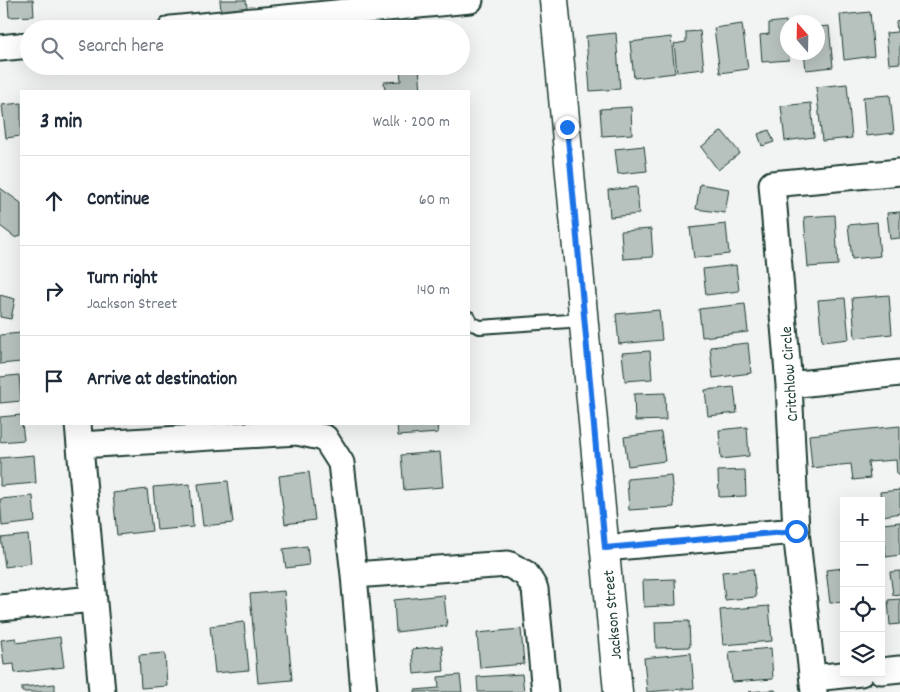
<!DOCTYPE html>
<meta charset="utf-8">
<style>
body{margin:0;font-family:Dekko,sans-serif;background:#f6f6f7;color:#1f2937}
.controls{position:absolute;right:15px;bottom:15px;display:grid;overflow:hidden;border-radius:0px;box-shadow:0 5px 20px #0002}
.controls button{width:45px;height:45px;display:grid;place-items:center;padding:0;border:0;border-bottom:1px solid #e0e1e3;background:#fff;color:#1f2937;font:25px sans-serif}
.compass{position:absolute;left:780px;top:15px;width:45px;height:45px;border-radius:50%;background:#fff;box-shadow:0 5px 20px #0002;rotate:340deg}
.stop{position:absolute;width:15px;height:15px;margin:-11px;border:4px solid #1a73e8;border-radius:50%;background:#fff}
.stop.end{background:#1a73e8;border-color:#fff;box-shadow:0 1px 5px #0008}
.list{margin:0;padding:0;list-style:none}
h2{display:flex;justify-content:space-between;align-items:center;height:65px;margin:0;padding:0 20px;font-size:21px}
h2 small{font-size:16px;font-weight:400;color:#747a83}
.list li{display:grid;grid-template-columns:32px 1fr auto;gap:15px;align-items:center;box-sizing:border-box;height:90px;padding:0 20px;border-top:1px solid #e0e1e3}
.list b{display:block;font-size:19px;white-space:nowrap}
.list p{margin:0;font-size:16px;white-space:nowrap;color:#747a83}
.list em{font-size:16px;font-style:normal;color:#747a83}
.icon{flex:none;width:28px;height:28px;fill:none;stroke:currentColor;stroke-width:2;stroke-linecap:round;stroke-linejoin:round}
.map{position:relative;flex:none;width:900px;height:692px;overflow:hidden}
.search{position:absolute;background:#fff;box-shadow:0 5px 20px #0002;left:20px;top:20px;width:450px;height:55px;display:flex;align-items:center;gap:12px;box-sizing:border-box;padding:0 18px;border-radius:28px;color:#747a83;font-size:19px}
.panel{position:absolute;background:#fff;box-shadow:0 5px 20px #0002;left:20px;top:90px;width:450px;height:335px;border-radius:0px}
.map>svg:first-child{display:block}
.building{fill:#b7c1bd;stroke:#1f3d34}
.lines{fill:none;stroke-linecap:round;stroke-linejoin:round}
.service-casing{stroke:#1f3d34;stroke-width:16}
.minor-casing{stroke:#1f3d34;stroke-width:29}
.tertiary-casing{stroke:#1f3d34;stroke-width:31}
.service{stroke:#fff;stroke-width:12}
.minor{stroke:#fff;stroke-width:25}
.tertiary{stroke:#fff;stroke-width:28}
.route{stroke:#1a73e8;stroke-width:6}
.labels{text-anchor:middle;stroke-width:4;stroke-linejoin:round;paint-order:stroke}
.street-label{font-size:16px;fill:#1f3d34;stroke:#fff}
</style>
<div class="map">
<svg width="900" height="692" viewBox="0 0 900 692">
<rect width="100%" height="100%" fill="#f2f3f3"/>
<filter id="ink" filterUnits="userSpaceOnUse"><feTurbulence type="fractalNoise" baseFrequency=".02" numOctaves="2"/><feDisplacementMap in="SourceGraphic" scale="10" xChannelSelector="R" yChannelSelector="G"/><feConvolveMatrix kernelMatrix="1 2 1 2 8 2 1 2 1" color-interpolation-filters="sRGB"/></filter>
<g filter="url(#ink)">
<!-- building -->
<path class="building" d="M 8,0 L 33,0 L 34,16 L 9,17 Z
M 220,0 L 246,0 L 247,8 L 221,11 Z
M 870,12 L 874,56 L 844,60 L 840,15 Z
M 900,20 L 900,63 L 889,64 L 886,33 L 897,32 L 896,21 Z
M 786,21 L 789,60 L 762,62 L 760,35 L 769,34 L 769,23 Z
M 742,24 L 748,69 L 720,73 L 714,28 Z
M 829,26 L 833,67 L 806,70 L 804,52 L 818,52 L 818,27 Z
M 700,31 L 704,69 L 677,72 L 674,44 L 686,42 L 686,32 Z
M 616,33 L 620,89 L 590,91 L 586,36 Z
M 671,37 L 675,73 L 634,78 L 630,42 Z
M 419,67 L 421,91 L 385,91 L 384,82 L 401,81 L 400,69 Z
M 847,84 L 852,138 L 822,141 L 816,87 Z
M 890,95 L 894,133 L 866,136 L 863,97 Z
M 21,103 L 21,136 L 6,138 L 2,105 Z
M 811,103 L 814,137 L 785,141 L 781,106 Z
M 631,107 L 632,134 L 602,136 L 600,109 Z
M 769,130 L 774,142 L 762,146 L 758,134 Z
M 722,131 L 740,153 L 718,170 L 701,147 Z
M 644,146 L 647,171 L 618,174 L 615,149 Z
M 700,184 L 729,189 L 725,213 L 696,209 Z
M 637,187 L 639,214 L 610,217 L 608,190 Z
M 0,188 L 21,203 L 21,235 L 16,238 L 0,226 Z
M 900,212 L 900,238 L 890,239 L 887,213 Z
M 835,215 L 838,265 L 808,267 L 804,217 Z
M 877,222 L 880,256 L 852,259 L 848,225 Z
M 726,224 L 729,254 L 694,258 L 690,228 Z
M 651,229 L 653,257 L 623,259 L 621,231 Z
M 736,265 L 739,291 L 706,295 L 703,269 Z
M 0,295 L 15,299 L 11,319 L 0,317 Z
M 889,295 L 892,334 L 855,338 L 852,298 Z
M 845,298 L 849,339 L 822,342 L 818,300 Z
M 745,304 L 748,332 L 702,337 L 699,309 Z
M 659,310 L 662,340 L 619,344 L 616,314 Z
M 21,333 L 21,362 L 0,364 L 0,335 Z
M 748,343 L 751,373 L 713,378 L 710,347 Z
M 650,351 L 652,379 L 625,381 L 622,353 Z
M 19,375 L 21,401 L 0,403 L 0,377 Z
M 734,387 L 737,413 L 708,416 L 705,390 Z
M 665,393 L 666,420 L 635,421 L 634,394 Z
M 21,415 L 24,440 L 0,442 L 0,417 Z
M 397,424 L 437,424 L 438,433 L 398,436 Z
M 900,426 L 900,475 L 897,475 L 896,460 L 868,462 L 870,478 L 853,480 L 851,464 L 812,468 L 809,435 Z
M 747,427 L 749,456 L 721,459 L 719,430 Z
M 661,432 L 665,461 L 628,466 L 624,437 Z
M 440,452 L 443,487 L 404,490 L 401,455 Z
M 34,455 L 36,483 L 0,486 L 0,458 Z
M 745,470 L 746,496 L 719,497 L 718,471 Z
M 309,472 L 315,520 L 285,524 L 279,476 Z
M 671,475 L 674,507 L 629,510 L 627,479 Z
M 228,481 L 233,523 L 203,526 L 198,484 Z
M 190,484 L 193,527 L 157,530 L 153,487 Z
M 147,489 L 152,531 L 117,535 L 113,493 Z
M 900,490 L 900,513 L 883,516 L 880,492 Z
M 33,496 L 35,522 L 2,526 L 0,499 Z
M 900,522 L 900,555 L 886,557 L 883,524 Z
M 28,535 L 31,563 L 5,567 L 1,538 Z
M 307,546 L 309,565 L 286,568 L 283,549 Z
M 844,568 L 844,602 L 830,603 L 826,570 Z
M 753,569 L 756,597 L 725,600 L 722,572 Z
M 900,571 L 900,594 L 893,595 L 890,572 Z
M 675,579 L 676,605 L 644,607 L 643,580 Z
M 284,591 L 292,680 L 258,683 L 250,594 Z
M 444,595 L 447,626 L 396,632 L 394,600 Z
M 900,599 L 900,624 L 890,625 L 888,600 Z
M 769,606 L 772,641 L 723,645 L 720,610 Z
M 689,621 L 690,647 L 656,648 L 655,622 Z
M 244,622 L 249,670 L 215,673 L 210,626 Z
M 521,629 L 524,664 L 480,668 L 477,633 Z
M 60,637 L 64,667 L 15,673 L 14,664 L 4,665 L 1,640 L 16,638 L 16,643 Z
M 442,646 L 444,671 L 414,674 L 412,649 Z
M 771,648 L 773,679 L 732,682 L 729,652 Z
M 165,653 L 167,686 L 141,688 L 139,655 Z
M 691,653 L 694,688 L 647,692 L 644,658 Z
M 522,674 L 524,692 L 478,692 L 477,677 Z
M 460,675 L 462,692 L 415,692 L 415,690 L 439,688 L 438,677 Z
M 55,684 L 55,692 L 22,692 L 22,687 Z
M 775,690 L 776,692 L 748,692 Z"/>
<g class="lines">
<defs>
<path id="service" d="M 469,318 L 470,323 L 480,327 L 584,320"/>
<path id="minor" d="M 171,29 L 470,0
M 0,48 L 29,45
M 789,385 L 900,373
M 78,424 L 102,692
M 80,445 L 297,432 L 325,438 L 341,463 L 354,575 L 364,692
M 605,548 L 796,531
M 354,575 L 508,564 L 526,574 L 535,589 L 545,692
M 0,608 L 93,599
M 881,671 L 900,669
M 814,678 L 861,673
M 814,692 L 796,531 L 789,385 L 772,184 L 900,172"/>
<path id="tertiary" d="M 554,0 L 618,692"/>
</defs>
<!-- service casing -->
<use href="#service" class="service-casing"/>
<!-- minor casing -->
<use href="#minor" class="minor-casing"/>
<!-- tertiary casing -->
<use href="#tertiary" class="tertiary-casing"/>
<!-- service -->
<use href="#service" class="service"/>
<!-- minor -->
<use href="#minor" class="minor"/>
<!-- tertiary -->
<use href="#tertiary" class="tertiary"/>
</g>
</g>
<g class="lines" filter="url(#ink)">
<!-- route -->
<path class="route" d="M 567,127 L 605,548 L 796,531"/>
</g>
<g class="labels">
<!-- street labels -->
<g class="street-label">
<text transform="translate(788 374) rotate(-94)" y="6">Critchlow Circle</text>
<text transform="translate(611 615) rotate(-95)" y="6">Jackson Street</text>
</g>
</g>
</svg>
<div class="controls">
<button>+</button>
<button>−</button>
<button><svg class="icon" aria-label="locate" viewBox="0 0 24 24"><circle cx="12" cy="12" r="6"/><path d="M12 2v4M12 18v4M2 12h4M18 12h4"/></svg></button>
<button><svg class="icon" aria-label="layers" viewBox="0 0 24 24"><path d="M12 4l9 5-9 5-9-5zM3 14l9 5 9-5"/></svg></button>
</div>
<svg class="compass" viewBox="-18 -18 36 36"><path d="M0-13l5 13h-10z" fill="#e53935"/><path d="M0 13l5-13h-10z" fill="#747a83"/></svg>
<div class="stop" style="left:796px;top:531px"></div>
<div class="stop end" style="left:567px;top:127px"></div>
<div class="search"><svg class="icon" aria-label="search" viewBox="0 0 24 24"><circle cx="10" cy="10" r="6"/><path d="M15 15l6 6"/></svg>Search here</div>
<section class="panel">
<h2>3 min<small>Walk · 200 m</small></h2>
<ul class="list">
<li><svg class="icon" aria-label="ahead" viewBox="0 0 24 24"><path d="M12 20V5M6 11l6-6 6 6"/></svg><div><b>Continue</b></div><em>60 m</em></li>
<li><svg class="icon" aria-label="right" viewBox="0 0 24 24"><path d="M7 20v-9h11M14 6l5 5-5 5"/></svg><div><b>Turn right</b><p>Jackson Street</p></div><em>140 m</em></li>
<li><svg class="icon" aria-label="arrive" viewBox="0 0 24 24"><path d="M6 21V4h12l-3 4 3 4H6"/></svg><div><b>Arrive at destination</b></div></li>
</ul>
</section>
</div>
